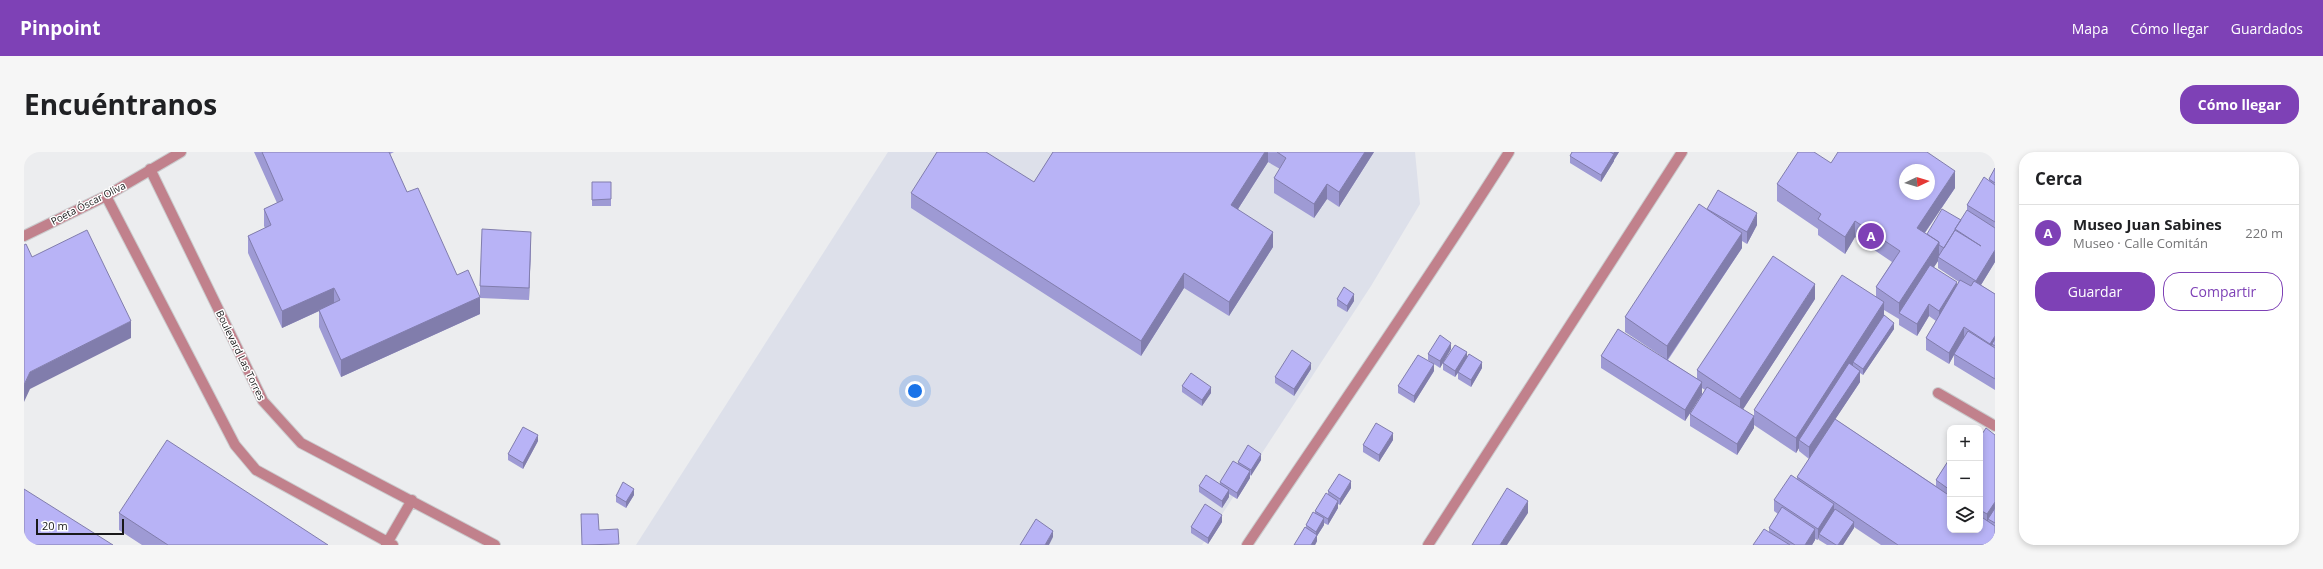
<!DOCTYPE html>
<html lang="es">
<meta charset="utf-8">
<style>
body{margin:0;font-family:"Open Sans",sans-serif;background:#f6f6f6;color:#202124}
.controls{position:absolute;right:12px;bottom:12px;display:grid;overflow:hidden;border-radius:8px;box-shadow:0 2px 6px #0003}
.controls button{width:36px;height:36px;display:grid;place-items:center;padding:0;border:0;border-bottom:1px solid #e0e0e0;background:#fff;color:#202124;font:20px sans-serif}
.compass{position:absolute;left:1875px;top:12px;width:36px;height:36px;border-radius:50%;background:#fff;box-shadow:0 2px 6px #0003;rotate:86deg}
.scale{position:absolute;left:12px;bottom:10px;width:88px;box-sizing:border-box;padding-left:4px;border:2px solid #19191a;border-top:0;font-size:11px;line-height:14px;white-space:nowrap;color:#19191a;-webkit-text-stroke:3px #fff;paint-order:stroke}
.you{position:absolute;left:891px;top:239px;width:14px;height:14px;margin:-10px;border:3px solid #fff;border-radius:50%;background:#1a73e8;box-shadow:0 0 0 6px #1a73e833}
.badge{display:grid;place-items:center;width:26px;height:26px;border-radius:50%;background:#7e41b6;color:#fff;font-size:13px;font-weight:700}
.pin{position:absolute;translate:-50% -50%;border:2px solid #fff;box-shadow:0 1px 4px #0006}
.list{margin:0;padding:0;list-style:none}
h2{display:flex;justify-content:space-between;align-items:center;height:52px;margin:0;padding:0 16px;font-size:17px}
h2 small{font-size:13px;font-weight:400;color:#757577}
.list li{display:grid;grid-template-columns:26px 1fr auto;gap:12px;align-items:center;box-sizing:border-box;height:56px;padding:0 16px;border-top:1px solid #e0e0e0}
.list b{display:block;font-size:15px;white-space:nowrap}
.list p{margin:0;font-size:13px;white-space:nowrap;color:#757577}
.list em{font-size:13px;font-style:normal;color:#757577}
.actions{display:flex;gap:8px;padding:12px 16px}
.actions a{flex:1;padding:9px 0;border:1px solid #7e41b6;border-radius:16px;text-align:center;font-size:14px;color:#7e41b6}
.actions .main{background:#7e41b6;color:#fff}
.icon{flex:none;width:22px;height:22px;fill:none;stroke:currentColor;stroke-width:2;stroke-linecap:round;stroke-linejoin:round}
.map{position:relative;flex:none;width:1971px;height:393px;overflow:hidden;border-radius:16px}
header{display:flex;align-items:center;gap:24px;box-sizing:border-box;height:56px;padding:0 20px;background:#7e41b6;color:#fff}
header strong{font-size:19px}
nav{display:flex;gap:22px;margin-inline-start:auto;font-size:14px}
.intro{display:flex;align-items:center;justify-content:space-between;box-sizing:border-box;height:96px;padding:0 24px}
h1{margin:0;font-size:28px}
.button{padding:10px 18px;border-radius:16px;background:#7e41b6;color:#fff;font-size:14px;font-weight:700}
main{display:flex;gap:24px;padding:0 24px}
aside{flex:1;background:#fff;border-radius:16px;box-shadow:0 2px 6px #0003}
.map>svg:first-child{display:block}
.built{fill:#dde0ea}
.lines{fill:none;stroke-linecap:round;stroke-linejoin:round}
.minor-casing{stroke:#cacbcd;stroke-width:12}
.minor{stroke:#c1818c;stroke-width:10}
.wall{fill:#9e9ad4;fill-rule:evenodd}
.shaded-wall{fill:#817dac}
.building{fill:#b8b3f6;stroke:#817dac;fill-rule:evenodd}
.labels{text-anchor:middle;stroke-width:3;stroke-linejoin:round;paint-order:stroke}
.street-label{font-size:10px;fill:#19191a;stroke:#fff}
</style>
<header>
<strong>Pinpoint</strong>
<nav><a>Mapa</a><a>Cómo llegar</a><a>Guardados</a></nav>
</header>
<div class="intro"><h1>Encuéntranos</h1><a class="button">Cómo llegar</a></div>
<main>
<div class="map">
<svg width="1971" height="393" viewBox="0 0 1971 393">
<rect width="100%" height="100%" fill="#ecedef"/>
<!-- built -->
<path class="built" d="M 864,0 L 1391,0 L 1396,52 L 1347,134 L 1178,393 L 612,393 Z"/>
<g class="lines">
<defs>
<path id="minor" d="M 126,17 L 239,249 L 277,291 L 471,393
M 82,44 L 211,293 L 232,318 L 369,393
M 0,84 L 82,44 L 157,0
M 1914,241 L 1971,274
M 362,393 L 388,348
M 1223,393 C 1311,262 1401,133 1485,0
M 1404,393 L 1658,0"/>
</defs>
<!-- minor casing -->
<use href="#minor" class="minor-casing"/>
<!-- minor -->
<use href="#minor" class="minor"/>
</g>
<!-- wall -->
<path class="wall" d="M 230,0 L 370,0 L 366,2 L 383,40 L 456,162 L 317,225 L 295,175 L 295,159 L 258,176 L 224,101 L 224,84 L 241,76 L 240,74 L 240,57 L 253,51 Z
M 1029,0 L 1350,0 L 1315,55 L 1303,47 L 1290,66 L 1250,41 L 1250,26 L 1256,17 L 1244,10 L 1214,57 L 1249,95 L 1205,164 L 1160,136 L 1117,204 L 887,56 L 887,41 L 1010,30 Z
M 1548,0 L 1595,0 L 1590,8 L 1590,9 L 1577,30 L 1546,11 L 1546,4 Z
M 1807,11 L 1931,36 L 1901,81 L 1903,82 L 1937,68 L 1943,59 L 1943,53 L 1965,29 L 1965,27 L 1971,16 L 1971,110 L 1957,133 L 1971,142 L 1971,238 L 1930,213 L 1930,203 L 1925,212 L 1902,198 L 1902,186 L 1912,169 L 1905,164 L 1893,184 L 1875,173 L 1875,167 L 1860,158 L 1860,164 L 1870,177 L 1839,223 L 1836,221 L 1836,230 L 1811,267 L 1912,334 L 1912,328 L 1926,306 L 1926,378 L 1956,378 L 1956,285 L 1971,283 L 1971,393 L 1857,393 L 1830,375 L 1830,376 L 1819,393 L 1803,393 L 1795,388 L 1795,385 L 1794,388 L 1791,387 L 1791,388 L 1788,393 L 1729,393 L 1745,380 L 1745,376 L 1754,362 L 1750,359 L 1750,348 L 1773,327 L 1773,325 L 1785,307 L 1775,299 L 1775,296 L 1772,301 L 1730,273 L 1730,258 L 1852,145 L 1852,135 L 1868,110 L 1831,85 L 1821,102 L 1794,83 L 1794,77 L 1753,49 L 1753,32 ZM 1914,109 L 1914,116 L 1935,130 L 1933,134 L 1910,115 Z
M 568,30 L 587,30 L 587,54 L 568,54 Z
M 1683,57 L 1733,73 L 1723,92 L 1718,89 L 1718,96 L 1644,208 L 1673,227 L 1673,218 L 1791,147 L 1719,257 L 1730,276 L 1713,303 L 1666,274 L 1666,262 L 1681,238 L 1678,236 L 1678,242 L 1661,269 L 1577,216 L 1577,204 L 1639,205 L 1601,180 L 1601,165 L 1683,58 Z
M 507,91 L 505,148 L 456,146 L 456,134 Z
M 1313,147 L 1330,149 L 1323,160 L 1313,154 Z
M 1427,197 L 1416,216 L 1404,208 L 1404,202 Z
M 1443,206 L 1458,216 L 1447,235 L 1434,227 L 1434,221 L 1431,225 L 1419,218 L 1419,211 Z
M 1287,217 L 1270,244 L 1251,231 L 1251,225 Z
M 1410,219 L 1390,251 L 1374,241 L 1374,234 Z
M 1158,234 L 1187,241 L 1178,254 L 1158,240 Z
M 1369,288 L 1355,310 L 1339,300 L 1339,293 Z
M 514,289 L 499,317 L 484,308 L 484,302 Z
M 1237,308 L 1226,324 L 1226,326 L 1213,347 L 1205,342 L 1205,345 L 1198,356 L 1175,340 L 1175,334 L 1196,333 L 1196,330 L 1214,312 L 1214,310 Z
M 1327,336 L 1316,353 L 1314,352 L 1314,356 L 1304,373 L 1300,371 L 1300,373 L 1293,384 L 1293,389 L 1291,393 L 1270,393 L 1282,376 L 1282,373 L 1291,361 L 1291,359 L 1304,343 L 1304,339 Z
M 610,343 L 602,356 L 592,350 L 592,344 Z
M 95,361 L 304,393 L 118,393 L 95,378 Z
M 1198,370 L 1184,392 L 1167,381 L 1167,375 Z"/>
<!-- shaded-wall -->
<path class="shaded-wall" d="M 1241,0 L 1244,0 L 1244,10 L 1207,68 L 1207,53 Z
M 1341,0 L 1350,0 L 1315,55 L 1315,40 Z
M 1590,0 L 1595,0 L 1590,8 Z
M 1590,2 L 1590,9 L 1577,30 L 1577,23 Z
M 1931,19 L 1931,36 L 1893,92 L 1893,76 Z
M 1303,32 L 1303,47 L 1290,66 L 1290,52 Z
M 1733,61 L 1733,73 L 1723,92 L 1723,80 Z
M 1831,69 L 1831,85 L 1821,102 L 1821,85 Z
M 507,80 L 507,91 L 505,148 L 505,136 Z
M 1249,80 L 1249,95 L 1205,164 L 1205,150 Z
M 1718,81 L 1718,96 L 1643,208 L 1643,194 Z
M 1915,90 L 1915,106 L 1914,105 L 1914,109 L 1878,163 L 1875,161 L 1875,167 L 1875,151 Z
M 1971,98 L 1971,110 L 1952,141 L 1952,129 Z
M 1160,121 L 1160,136 L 1117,204 L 1117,189 Z
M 1933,130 L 1933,141 L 1915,170 L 1915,159 Z
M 1791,132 L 1791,147 L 1716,262 L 1716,247 Z
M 310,136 L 310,152 L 295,158 L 295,159 L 258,176 L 258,159 Z
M 1330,142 L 1330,149 L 1323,160 L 1323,154 Z
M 456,145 L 456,162 L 317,225 L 317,208 Z
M 1860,150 L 1860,165 L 1829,210 L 1829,214 L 1775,288 L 1775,296 L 1772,301 L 1772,286 Z
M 1905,152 L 1905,164 L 1893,184 L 1893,172 Z
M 107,169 L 107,186 L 6,237 L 0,250 L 0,233 L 6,220 Z
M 1870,171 L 1870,177 L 1839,223 L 1839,217 Z
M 1940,175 L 1940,187 L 1930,202 L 1930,203 L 1925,212 L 1925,201 Z
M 1971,184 L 1971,194 L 1968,192 L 1968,201 L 1966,203 L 1966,192 Z
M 1427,191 L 1427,197 L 1416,216 L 1416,209 Z
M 1443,200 L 1443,207 L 1431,225 L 1431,219 Z
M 1458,210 L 1458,216 L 1447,235 L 1447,228 Z
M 1287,211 L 1287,217 L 1270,244 L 1270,237 Z
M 1410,212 L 1410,219 L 1390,251 L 1390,244 Z
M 1836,219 L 1836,230 L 1785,307 L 1785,295 Z
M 1678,230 L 1678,242 L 1661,269 L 1661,258 Z
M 1187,235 L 1187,241 L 1178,254 L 1178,248 Z
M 1730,264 L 1730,276 L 1713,303 L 1713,292 Z
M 1369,281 L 1369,288 L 1355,310 L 1355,303 Z
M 514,283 L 514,289 L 499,317 L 499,311 Z
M 1237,302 L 1237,308 L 1227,324 L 1227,318 Z
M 1226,319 L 1226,326 L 1213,347 L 1213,341 Z
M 1327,329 L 1327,336 L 1316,353 L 1316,347 Z
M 610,337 L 610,343 L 602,356 L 602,350 Z
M 1205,338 L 1205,345 L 1198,356 L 1198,349 Z
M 1314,349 L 1314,356 L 1304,373 L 1304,367 Z
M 1504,349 L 1504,361 L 1483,393 L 1476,393 Z
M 1971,350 L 1971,365 L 1964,367 L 1964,376 L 1963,377 L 1963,362 Z
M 1810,352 L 1810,363 L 1795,382 L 1795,385 L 1794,388 L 1794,377 Z
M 1198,363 L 1198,370 L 1184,392 L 1184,386 Z
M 1300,366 L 1300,373 L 1293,384 L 1293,389 L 1291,393 L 1287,393 L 1292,385 L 1292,380 Z
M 1830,370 L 1830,376 L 1819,393 L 1814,393 Z
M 1791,377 L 1791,388 L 1788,393 L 1781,393 Z
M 1029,379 L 1029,385 L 1025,393 L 1021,393 Z"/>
<!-- building -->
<path class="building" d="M 238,0 L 365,0 L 383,40 L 394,36 L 433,123 L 444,118 L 456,145 L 317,208 L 295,158 L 316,148 L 310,136 L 258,159 L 224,84 L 247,73 L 240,57 L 259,48 Z
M 913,0 L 962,0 L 1010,30 L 1029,0 L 1241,0 L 1207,53 L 1249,80 L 1205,150 L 1160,121 L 1117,189 L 887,41 Z
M 1253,0 L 1341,0 L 1315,40 L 1303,32 L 1290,52 L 1250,26 L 1262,6 Z
M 1548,0 L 1586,0 L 1590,2 L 1577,23 L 1546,4 Z
M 1774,0 L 1790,0 L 1807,11 L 1814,0 L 1903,0 L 1931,19 L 1893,76 L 1915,90 L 1875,151 L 1852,135 L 1876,99 L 1831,69 L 1821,85 L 1794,67 L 1797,62 L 1753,32 ZM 1881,18 L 1905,18 L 1905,42 L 1881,42 Z
M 1971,16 L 1971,31 L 1965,27 Z
M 1960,25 L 1971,33 L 1971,70 L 1943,53 Z
M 568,30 L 587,30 L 587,47 L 568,48 Z
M 1694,38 L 1733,61 L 1723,80 L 1683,57 Z
M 1675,52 L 1718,81 L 1643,194 L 1601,165 Z
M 1918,57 L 1937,68 L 1931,77 L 1931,78 L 1920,96 L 1915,93 L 1915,90 L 1903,82 Z
M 1943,58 L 1971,76 L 1971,98 L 1952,129 L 1914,105 L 1931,78 L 1957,94 L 1931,77 Z
M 458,77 L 507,80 L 505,136 L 456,134 Z
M 63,78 L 107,169 L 6,220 L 0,233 L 0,93 L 2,92 L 8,105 Z
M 1749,104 L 1791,132 L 1716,247 L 1673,218 Z
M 1906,113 L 1933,130 L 1915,159 L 1905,152 L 1893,172 L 1875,161 Z
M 1818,123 L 1860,150 L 1772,286 L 1730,258 Z
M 1936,128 L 1947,134 L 1950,129 L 1971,142 L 1971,184 L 1966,192 L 1940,175 L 1925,201 L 1902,186 Z
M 1320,135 L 1330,142 L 1323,154 L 1313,147 Z
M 1860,163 L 1870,171 L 1839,217 L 1829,210 Z
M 1594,177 L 1678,230 L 1661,258 L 1577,204 Z
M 1944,179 L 1971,196 L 1971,227 L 1930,202 Z
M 1416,183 L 1427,191 L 1416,209 L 1404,202 Z
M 1971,187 L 1971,194 L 1968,192 Z
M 1431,193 L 1443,200 L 1431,219 L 1419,211 Z
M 1268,198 L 1287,211 L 1270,237 L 1251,225 Z
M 1445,202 L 1458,210 L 1447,228 L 1434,220 Z
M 1394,203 L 1410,212 L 1390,244 L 1374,234 Z
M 1825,211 L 1836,219 L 1785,295 L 1775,288 Z
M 1167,221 L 1187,235 L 1178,248 L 1158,234 Z
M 1683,235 L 1730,264 L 1713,292 L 1666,262 Z
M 1811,267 L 1926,344 L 1926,378 L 1956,378 L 1956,364 L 1971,374 L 1971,393 L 1874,393 L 1773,325 Z
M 1352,271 L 1369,281 L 1355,303 L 1339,293 Z
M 499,275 L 514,283 L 499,311 L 484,302 Z
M 1962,276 L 1971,283 L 1971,350 L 1963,362 L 1956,358 L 1956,285 Z
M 143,288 L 304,393 L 144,393 L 95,361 Z
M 1224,293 L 1237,302 L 1227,318 L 1214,310 Z
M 1926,306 L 1926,338 L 1912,328 Z
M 1209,309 L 1226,319 L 1213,341 L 1196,330 Z
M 1315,322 L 1327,329 L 1316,347 L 1304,339 Z
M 1182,323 L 1205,338 L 1198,349 L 1175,334 Z
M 1767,323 L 1810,352 L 1794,377 L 1750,348 Z
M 599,330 L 610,337 L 602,350 L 592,344 Z
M 1483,336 L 1504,349 L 1476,393 L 1448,393 Z
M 0,337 L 89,393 L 0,393 Z
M 1302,341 L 1314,349 L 1304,367 L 1291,359 Z
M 1181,352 L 1198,363 L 1184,386 L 1167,375 Z
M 1758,355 L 1791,377 L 1781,393 L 1771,393 L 1745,376 Z
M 1971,356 L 1971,371 L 1964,367 Z
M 1811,357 L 1830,370 L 1814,393 L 1812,393 L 1795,382 Z
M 1289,360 L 1300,366 L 1292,380 L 1282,373 Z
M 557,362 L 574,362 L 575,378 L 594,377 L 595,392 L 558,393 Z
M 1012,367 L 1029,379 L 1021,393 L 996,393 Z
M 1281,375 L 1293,383 L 1287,393 L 1270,393 Z
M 1740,377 L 1766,393 L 1729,393 Z"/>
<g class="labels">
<!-- street labels -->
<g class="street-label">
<text transform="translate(64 51) rotate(-27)" y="4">Poeta Óscar Oliva</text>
<text transform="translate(217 203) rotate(64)" y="4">Boulevard Las Torres</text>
</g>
</g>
</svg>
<div class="controls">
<button>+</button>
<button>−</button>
<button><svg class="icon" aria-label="layers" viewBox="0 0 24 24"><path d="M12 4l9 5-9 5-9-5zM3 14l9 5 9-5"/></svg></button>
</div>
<svg class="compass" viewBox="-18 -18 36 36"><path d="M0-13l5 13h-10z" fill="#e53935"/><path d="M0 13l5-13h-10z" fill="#757577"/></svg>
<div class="scale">20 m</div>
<div class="you"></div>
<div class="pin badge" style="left:1847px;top:84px">A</div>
</div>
<aside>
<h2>Cerca<small></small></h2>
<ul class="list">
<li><span class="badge">A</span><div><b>Museo Juan Sabines</b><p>Museo · Calle Comitán</p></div><em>220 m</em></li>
</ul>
<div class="actions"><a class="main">Guardar</a><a>Compartir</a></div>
</aside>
</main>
